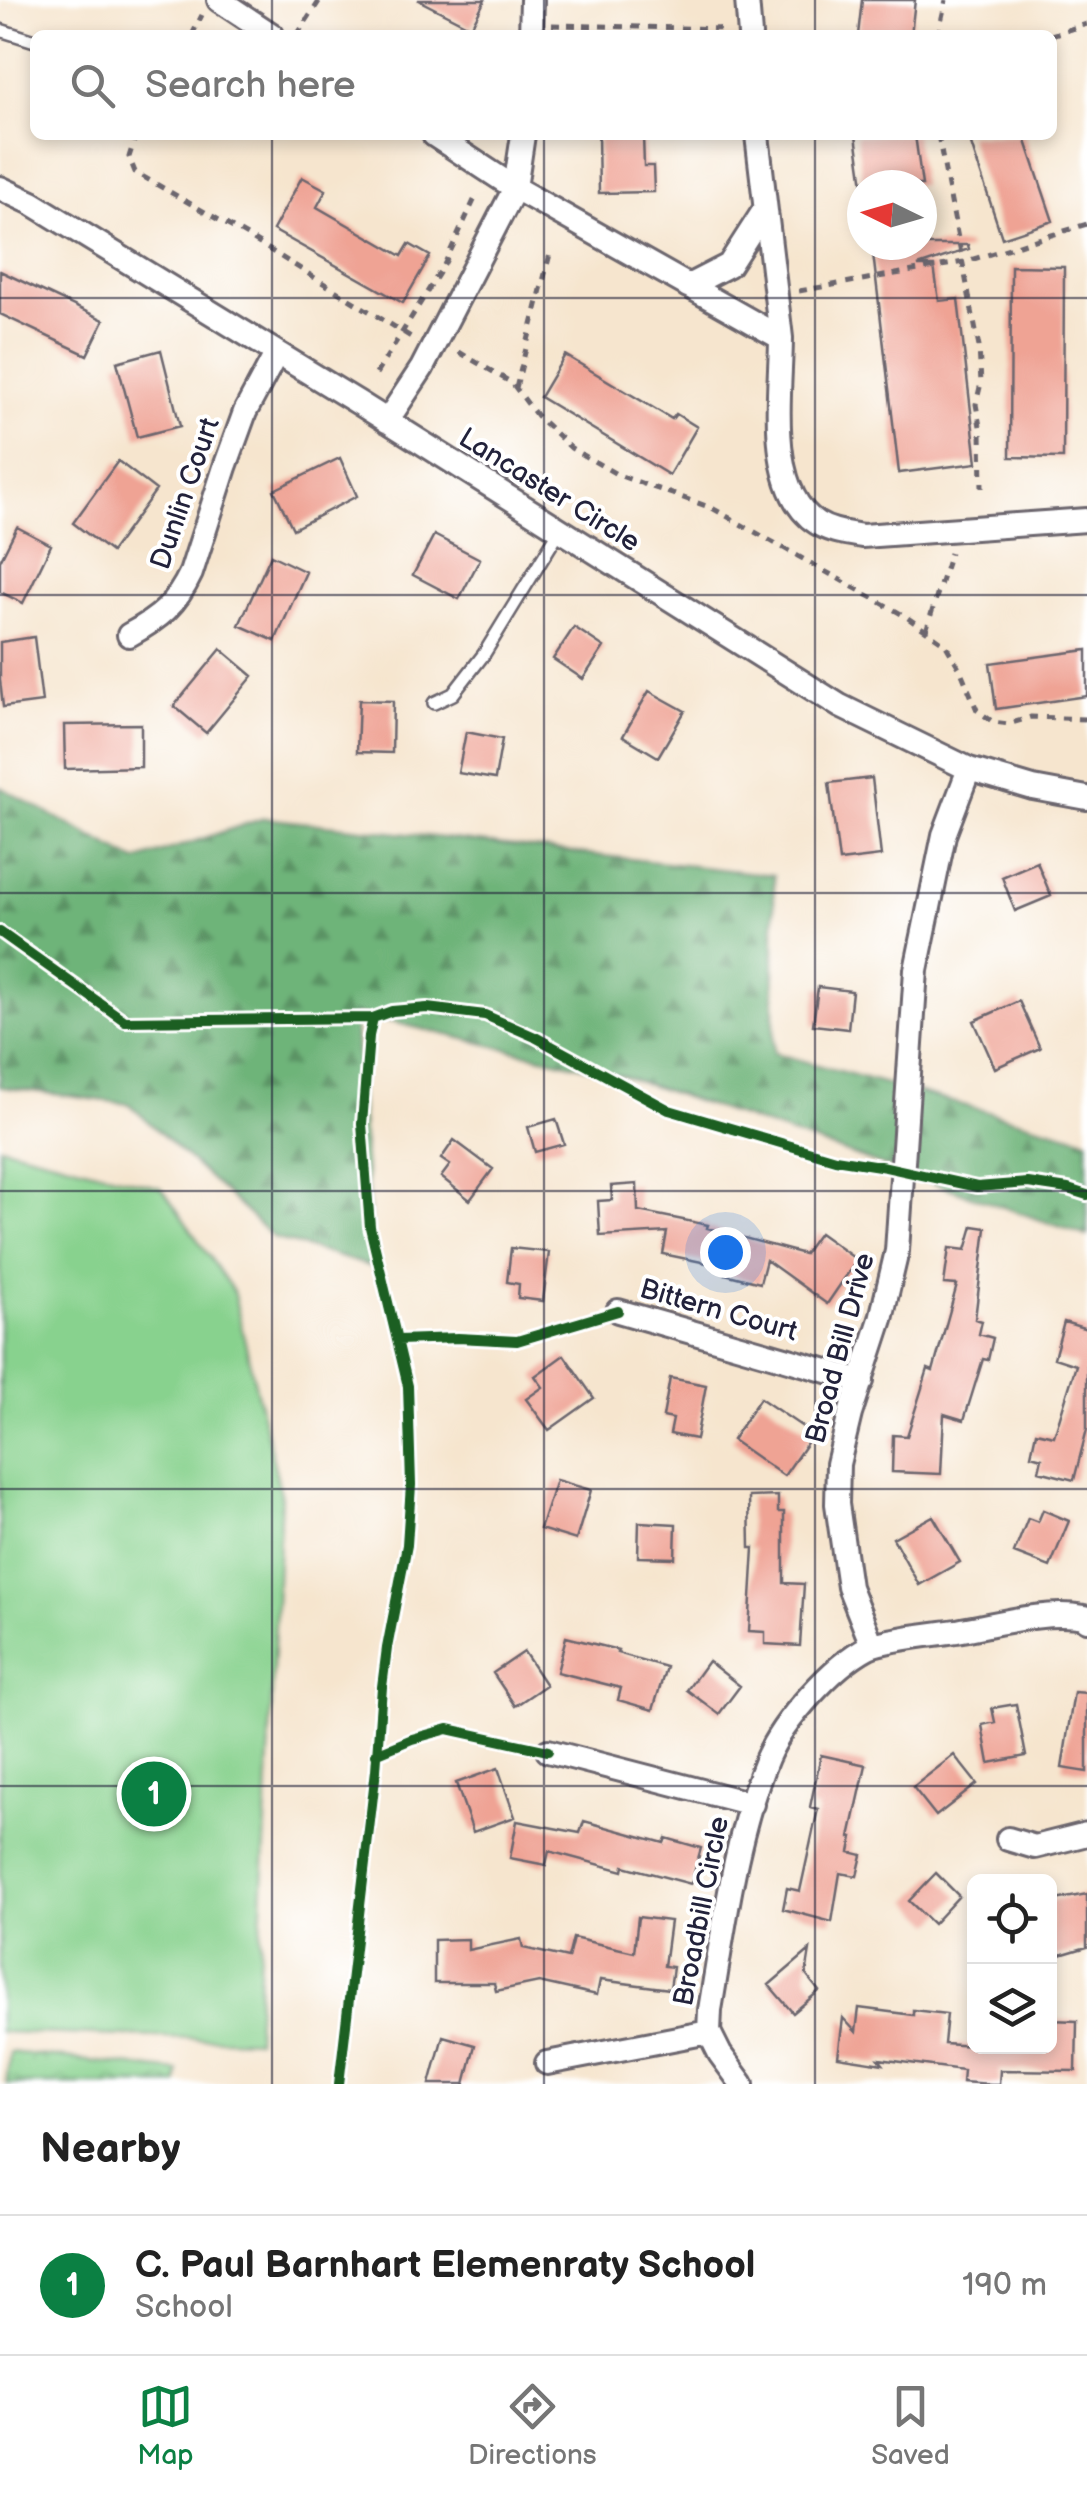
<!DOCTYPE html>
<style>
body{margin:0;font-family:"Balsamiq Sans",sans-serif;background:#f2f2f2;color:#222}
.controls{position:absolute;right:30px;bottom:30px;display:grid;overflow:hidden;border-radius:15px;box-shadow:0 5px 15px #0003}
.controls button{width:90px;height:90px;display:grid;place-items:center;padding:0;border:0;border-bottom:2px solid #e0e0e0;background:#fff;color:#222;font:50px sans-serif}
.compass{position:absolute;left:847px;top:170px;width:90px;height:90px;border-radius:50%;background:#fff;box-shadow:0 5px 15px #0003;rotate:275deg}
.you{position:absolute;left:725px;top:1252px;width:35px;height:35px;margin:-25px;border:8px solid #fff;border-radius:50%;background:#1a73e8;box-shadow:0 0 0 15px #1a73e833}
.badge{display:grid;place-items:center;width:65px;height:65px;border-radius:50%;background:#0b8043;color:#fff;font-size:32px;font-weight:700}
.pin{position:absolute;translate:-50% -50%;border:5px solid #fff;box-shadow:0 2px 10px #0006}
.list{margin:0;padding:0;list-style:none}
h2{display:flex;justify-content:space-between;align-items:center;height:130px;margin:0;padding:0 40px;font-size:42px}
h2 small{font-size:32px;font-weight:400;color:#767676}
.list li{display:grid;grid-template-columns:65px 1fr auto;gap:30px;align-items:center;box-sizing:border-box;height:140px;padding:0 40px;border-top:2px solid #e0e0e0}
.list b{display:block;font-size:38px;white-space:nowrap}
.list p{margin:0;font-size:32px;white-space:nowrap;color:#767676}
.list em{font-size:32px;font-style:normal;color:#767676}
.icon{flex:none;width:55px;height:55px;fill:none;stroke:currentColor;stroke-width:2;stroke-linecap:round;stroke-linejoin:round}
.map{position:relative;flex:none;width:1087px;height:2084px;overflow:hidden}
.search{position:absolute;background:#fff;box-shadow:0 5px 15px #0003;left:30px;right:30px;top:30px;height:110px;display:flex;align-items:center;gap:25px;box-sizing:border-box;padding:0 35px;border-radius:15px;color:#767676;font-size:38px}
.sheet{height:270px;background:#fff}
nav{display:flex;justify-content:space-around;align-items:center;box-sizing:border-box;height:140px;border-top:2px solid #e0e0e0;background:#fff;font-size:28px;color:#767676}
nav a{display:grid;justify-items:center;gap:5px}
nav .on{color:#0b8043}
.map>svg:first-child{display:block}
.forest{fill:url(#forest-firs);stroke:#486b5a;stroke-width:2.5}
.park{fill:url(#park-crowns);stroke:#557a64;stroke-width:2.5}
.pitch{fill:#88d28e;stroke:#557a64;stroke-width:2.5}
.building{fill:#efa394}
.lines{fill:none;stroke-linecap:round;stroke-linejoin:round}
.lane-casing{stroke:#6c666e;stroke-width:16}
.street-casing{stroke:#6c666e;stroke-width:28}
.path{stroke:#6c666e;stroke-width:5;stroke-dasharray:8 8;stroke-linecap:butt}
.lane{stroke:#fff;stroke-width:11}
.street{stroke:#fff;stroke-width:22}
.cycleway-casing{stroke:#fff;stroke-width:16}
.cycleway{stroke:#1b5e20;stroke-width:10}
.grid{fill:none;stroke:#22223b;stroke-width:2.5;stroke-opacity:0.55}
.labels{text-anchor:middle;stroke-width:8;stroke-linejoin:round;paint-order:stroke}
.street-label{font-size:28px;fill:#22223b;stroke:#fff}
</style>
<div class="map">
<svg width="1087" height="2084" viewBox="0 0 1087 2084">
<defs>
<pattern id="forest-firs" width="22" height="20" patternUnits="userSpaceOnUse" patternTransform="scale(2.5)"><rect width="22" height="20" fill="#6eb479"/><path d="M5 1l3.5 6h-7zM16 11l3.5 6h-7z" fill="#5a9264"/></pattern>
<pattern id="park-crowns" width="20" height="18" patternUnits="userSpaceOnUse" patternTransform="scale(2.5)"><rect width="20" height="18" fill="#88d28e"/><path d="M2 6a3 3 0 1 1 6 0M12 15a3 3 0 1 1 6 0" fill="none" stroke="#75b47b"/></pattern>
</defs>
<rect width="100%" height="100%" fill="#fff"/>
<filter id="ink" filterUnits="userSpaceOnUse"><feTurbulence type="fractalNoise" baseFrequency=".01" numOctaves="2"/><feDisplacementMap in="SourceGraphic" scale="20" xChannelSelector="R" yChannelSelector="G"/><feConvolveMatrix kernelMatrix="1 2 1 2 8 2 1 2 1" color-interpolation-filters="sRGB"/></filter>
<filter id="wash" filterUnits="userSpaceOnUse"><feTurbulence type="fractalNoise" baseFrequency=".0048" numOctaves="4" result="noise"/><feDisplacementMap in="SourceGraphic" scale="40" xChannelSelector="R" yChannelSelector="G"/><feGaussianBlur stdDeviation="2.25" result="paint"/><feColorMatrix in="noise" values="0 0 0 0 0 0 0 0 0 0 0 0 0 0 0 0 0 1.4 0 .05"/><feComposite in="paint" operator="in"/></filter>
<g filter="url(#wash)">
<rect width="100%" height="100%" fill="#f6e5ce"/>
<!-- forest -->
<path class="forest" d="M 0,787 L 136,861 L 264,818 L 774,875 L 774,1053 L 1087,1139 L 1087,1236 L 623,1076 L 354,1013 L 373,1267 L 274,1238 L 129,1104 L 0,1087 Z"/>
<!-- park -->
<path class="park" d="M 10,2052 L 178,2071 L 177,2084 L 6,2084 Z"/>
<!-- pitch -->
<path class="pitch" d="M 0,1146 L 162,1188 L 233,1291 L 281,1494 L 256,2040 L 0,2032 Z"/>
<g id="blocks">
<!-- building -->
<path class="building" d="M 418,0 L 485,0 L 471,27 Z
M 862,0 L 915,0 L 911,35 L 858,35 Z
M 598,135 L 643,135 L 644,166 L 653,166 L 654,192 L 599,193 Z
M 856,135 L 915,135 L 922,185 L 863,185 Z
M 968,135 L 1024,135 L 1053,221 L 1002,238 Z
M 302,177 L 326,190 L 317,207 L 402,256 L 409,244 L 430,256 L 403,303 L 273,230 Z
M 872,245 L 968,245 L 969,249 L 918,266 L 934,266 L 939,301 L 958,299 L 977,463 L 899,473 Z
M 1011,266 L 1064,267 L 1063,458 L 1010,457 Z
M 0,271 L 104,320 L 87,355 L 0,314 Z
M 161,350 L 180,426 L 137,437 L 117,362 Z
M 565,355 L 672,419 L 676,414 L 697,427 L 669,475 L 540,397 Z
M 340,458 L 357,496 L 293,529 L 274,490 Z
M 118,461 L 156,490 L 111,552 L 73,523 Z
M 17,527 L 51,545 L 23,603 L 0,592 L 0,561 Z
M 434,535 L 480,559 L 459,599 L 413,575 Z
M 271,555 L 306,572 L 275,641 L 239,625 Z
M 574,627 L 604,647 L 583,679 L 553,659 Z
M 34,637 L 42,702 L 3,707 L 0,680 L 0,642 Z
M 221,649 L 253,676 L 206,733 L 174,706 Z
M 1087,650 L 1087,696 L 996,709 L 990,663 Z
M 649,691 L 685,711 L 658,757 L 623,736 Z
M 359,700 L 393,701 L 392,753 L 357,752 Z
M 141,724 L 141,767 L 65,769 L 64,725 Z
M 466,732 L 502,739 L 495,779 L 458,773 Z
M 872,778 L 881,856 L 839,861 L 829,783 Z
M 1037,862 L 1051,896 L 1015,911 L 1002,877 Z
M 818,987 L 852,991 L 848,1029 L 813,1025 Z
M 1019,1001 L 1040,1048 L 995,1068 L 974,1021 Z
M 556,1119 L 564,1144 L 535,1152 L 528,1127 Z
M 454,1140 L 493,1169 L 470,1200 L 441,1177 L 450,1165 L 441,1159 Z
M 637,1184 L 638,1211 L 708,1225 L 707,1228 L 804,1254 L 819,1233 L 857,1260 L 827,1304 L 766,1260 L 760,1283 L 725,1274 L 726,1267 L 663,1254 L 667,1232 L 600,1236 L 598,1201 L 612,1200 L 611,1186 Z
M 973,1226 L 986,1228 L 975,1319 L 982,1321 L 979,1334 L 993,1338 L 988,1360 L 983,1359 L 964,1420 L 944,1414 L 941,1474 L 892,1472 L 893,1435 L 907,1436 L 928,1369 L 933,1371 L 957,1285 L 944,1284 L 949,1248 L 966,1250 Z
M 511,1248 L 549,1252 L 543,1301 L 518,1298 L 519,1284 L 507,1282 Z
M 1064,1322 L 1087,1329 L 1087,1429 L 1074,1480 L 1039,1471 L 1042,1458 L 1031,1455 L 1036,1432 L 1054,1436 L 1076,1365 L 1054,1358 Z
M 564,1355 L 594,1398 L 549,1430 L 526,1399 L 543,1387 L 535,1376 Z
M 670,1378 L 706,1385 L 696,1439 L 670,1434 L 673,1419 L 663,1417 Z
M 760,1398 L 813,1434 L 784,1476 L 732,1440 Z
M 556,1480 L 591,1490 L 576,1540 L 540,1529 Z
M 778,1496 L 778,1512 L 784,1512 L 784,1583 L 804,1584 L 800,1646 L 765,1644 L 765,1632 L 749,1631 L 754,1548 L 750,1548 L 749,1497 Z
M 1043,1510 L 1069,1521 L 1050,1567 L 1014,1553 L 1028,1518 L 1038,1522 Z
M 933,1516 L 960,1562 L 919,1585 L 893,1538 Z
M 639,1522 L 676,1524 L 675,1558 L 638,1557 Z
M 566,1637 L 618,1650 L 617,1653 L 666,1667 L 653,1710 L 618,1700 L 621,1688 L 557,1672 Z
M 524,1652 L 546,1685 L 515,1706 L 493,1673 Z
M 708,1661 L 740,1686 L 719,1714 L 687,1690 Z
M 1074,1692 L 1087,1693 L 1087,1772 L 1062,1768 Z
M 1016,1704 L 1026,1756 L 989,1763 L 982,1725 L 995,1722 L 992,1708 Z
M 821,1755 L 866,1765 L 850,1837 L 853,1837 L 850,1852 L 862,1855 L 857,1876 L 840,1873 L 832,1922 L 783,1909 L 787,1888 L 800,1891 L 818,1809 L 810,1807 Z
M 954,1755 L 977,1784 L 936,1816 L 913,1787 Z
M 498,1768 L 515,1817 L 473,1832 L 456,1783 Z
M 517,1821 L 580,1833 L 584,1821 L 664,1843 L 666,1838 L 701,1848 L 691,1884 L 624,1866 L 623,1871 L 549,1851 L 546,1865 L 510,1858 Z
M 936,1873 L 959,1896 L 933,1924 L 909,1901 Z
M 1087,1894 L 1087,1947 L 1050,1958 L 1050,1901 Z
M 638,1917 L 670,1921 L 664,1966 L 673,1967 L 670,1989 L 600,1980 L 597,1995 L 539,1982 L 496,1991 L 494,1983 L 434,1983 L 434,1940 L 468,1939 L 468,1950 L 521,1939 L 523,1948 L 568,1958 L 573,1938 L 634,1952 Z
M 810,1950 L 806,1975 L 819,1991 L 793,2013 L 769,1985 Z
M 859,2008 L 913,2015 L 913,2010 L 947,2014 L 944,2044 L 974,2046 L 1050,2046 L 1050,2020 L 1077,2021 L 1076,2071 L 1000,2070 L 999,2084 L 991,2084 L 962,2082 L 963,2070 L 879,2059 L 883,2064 L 838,2057 L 843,2018 L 856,2032 Z
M 443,2036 L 475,2045 L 465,2084 L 430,2084 Z"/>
</g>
</g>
<g filter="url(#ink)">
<use href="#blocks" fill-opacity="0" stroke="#6c666e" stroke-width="2.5"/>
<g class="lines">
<defs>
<path id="lane" d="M 0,30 L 35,41
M 434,703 L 453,694 L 484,654 L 560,530"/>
<path id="street" d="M 219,0 L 272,35
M 747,0 L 750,35
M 531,35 L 532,0
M 434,135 L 515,188 L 781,338 C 781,391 765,490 817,523 C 831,532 847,533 862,536 L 1087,520
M 757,135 L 781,338
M 0,188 L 32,203 L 359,403 L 840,706 L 969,769 L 1033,788 L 1087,798
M 688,286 L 729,265 L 765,209
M 387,421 L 422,368 L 515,188 L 523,135
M 129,635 C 160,618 176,605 191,573 L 225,467 L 245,412 L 276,354
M 618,1311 L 862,1381
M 872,1645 L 849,1587 L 837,1504 L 838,1464 L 850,1414 L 881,1319 L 897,1251 L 916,970 L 944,835 L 969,769
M 548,1751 L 752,1804
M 1008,1839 L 1035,1847 L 1087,1834
M 547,2063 L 709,2032
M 742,2084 L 720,2054 L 709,2032 L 710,2010 C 724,1928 735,1835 767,1758 C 783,1721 832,1666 868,1647 C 885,1639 936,1634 957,1631 C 999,1624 1043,1610 1085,1617 L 1087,1620"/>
</defs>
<!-- lane casing -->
<use href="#lane" class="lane-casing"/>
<!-- street casing -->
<use href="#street" class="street-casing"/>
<!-- path -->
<path class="path" d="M 552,25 L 726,29
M 192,35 L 202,15
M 297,35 L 320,0
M 938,35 L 946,0
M 1051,35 L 1087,24
M 136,135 L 129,157 L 135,172 L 247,236 L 411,337
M 938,135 L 979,347 L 981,383 L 976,404 L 981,432 L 982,488
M 799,291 L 964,262 L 1087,224
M 459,352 L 512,383 L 537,416 L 571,448 L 618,475 L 712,508 L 905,616 L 945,644 L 960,669 L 977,710 L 993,722 L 1009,724 L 1031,717 L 1087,719
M 376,374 L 444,265 L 477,194
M 516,388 L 550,254
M 926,631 L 950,553"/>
<!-- lane -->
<use href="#lane" class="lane"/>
<!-- street -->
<use href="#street" class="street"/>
<defs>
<path id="cycleway" d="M 0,932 L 125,1021 L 373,1018
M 398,1340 L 458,1338 L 517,1341 L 618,1311
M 376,1754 L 412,1739 L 448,1729 L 548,1751
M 339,2084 L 376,1770 L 382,1687 L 387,1648 L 407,1545 L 411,1485 L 408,1386 L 370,1227 L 362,1124 L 369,1036 L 373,1018 L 392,1011 L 427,1008 L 485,1015 L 535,1037 L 669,1110 L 835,1159 L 886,1167 L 977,1187 L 1028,1183 L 1068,1189 L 1087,1195"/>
</defs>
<!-- cycleway casing -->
<use href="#cycleway" class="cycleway-casing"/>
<!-- cycleway -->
<use href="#cycleway" class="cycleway"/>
</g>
</g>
<!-- grid -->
<path class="grid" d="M 272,0 L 272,35M 544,0 L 544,35M 815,0 L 815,35M 272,135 L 272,2084M 544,135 L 544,2084M 815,135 L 815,2084M 0,298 L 1087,298M 0,595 L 1087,595M 0,893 L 1087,893M 0,1191 L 1087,1191M 0,1489 L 1087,1489M 0,1786 L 1087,1786"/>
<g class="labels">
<!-- street labels -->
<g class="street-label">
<text transform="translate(550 489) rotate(32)" y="10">Lancaster Circle</text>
<text transform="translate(184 493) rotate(-71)" y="10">Dunlin Court</text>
<text transform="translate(719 1309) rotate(16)" y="10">Bittern Court</text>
<text transform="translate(839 1348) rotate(-75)" y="10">Broad Bill Drive</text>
<text transform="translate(700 1911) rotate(-79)" y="10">Broadbill Circle</text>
</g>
</g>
</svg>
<div class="controls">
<button><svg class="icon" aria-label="locate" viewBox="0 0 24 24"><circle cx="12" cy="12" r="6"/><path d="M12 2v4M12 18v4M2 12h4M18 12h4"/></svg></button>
<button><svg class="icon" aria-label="layers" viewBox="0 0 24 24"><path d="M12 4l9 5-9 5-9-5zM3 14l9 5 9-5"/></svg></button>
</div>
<svg class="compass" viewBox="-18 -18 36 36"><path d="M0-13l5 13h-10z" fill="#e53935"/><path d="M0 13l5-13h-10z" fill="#767676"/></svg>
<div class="you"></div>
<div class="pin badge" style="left:154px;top:1794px">1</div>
<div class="search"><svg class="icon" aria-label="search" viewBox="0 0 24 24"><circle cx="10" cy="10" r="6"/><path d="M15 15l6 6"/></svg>Search here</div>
</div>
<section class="sheet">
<h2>Nearby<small></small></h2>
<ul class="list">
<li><span class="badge">1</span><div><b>C. Paul Barnhart Elemenraty School</b><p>School</p></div><em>190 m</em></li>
</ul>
</section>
<nav>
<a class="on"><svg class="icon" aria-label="map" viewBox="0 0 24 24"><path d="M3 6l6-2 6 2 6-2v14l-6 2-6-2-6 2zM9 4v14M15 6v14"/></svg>Map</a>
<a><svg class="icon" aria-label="directions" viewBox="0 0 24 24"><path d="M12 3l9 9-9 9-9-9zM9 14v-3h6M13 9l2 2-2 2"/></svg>Directions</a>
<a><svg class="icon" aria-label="saved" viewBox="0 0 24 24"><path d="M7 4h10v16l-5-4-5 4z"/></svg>Saved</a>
</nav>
